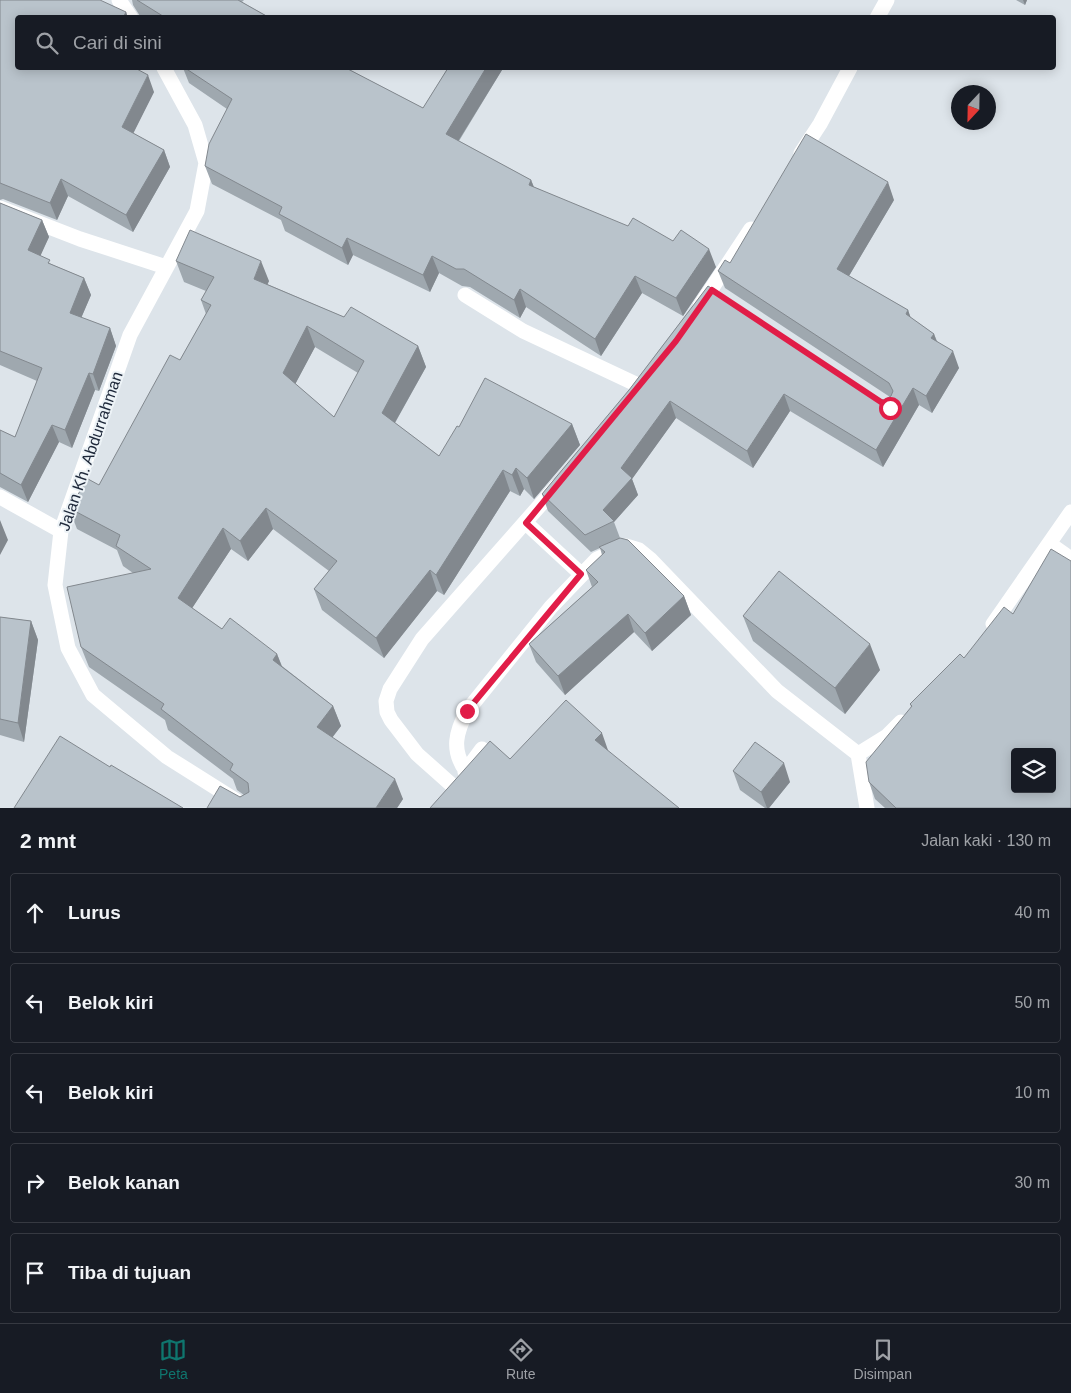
<!DOCTYPE html>
<html lang="id">
<meta charset="utf-8">
<style>
body{margin:0;font-family:Arial,sans-serif;background:#20242c;color:#f1f3f6}
.controls{position:absolute;right:15px;bottom:15px;display:grid;overflow:hidden;border-radius:5px;box-shadow:0 2px 12px #0003}
.controls button{width:45px;height:45px;display:grid;place-items:center;padding:0;border:0;border-bottom:1px solid #363941;background:#171b24;color:#f1f3f6;font:25px sans-serif}
.compass{position:absolute;left:951px;top:85px;width:45px;height:45px;border-radius:50%;background:#171b24;box-shadow:0 2px 12px #0003;rotate:202deg}
.stop{position:absolute;width:15px;height:15px;margin:-11px;border:4px solid #e11d48;border-radius:50%;background:#fff}
.stop.end{background:#e11d48;border-color:#fff;box-shadow:0 1px 5px #0008}
.list{margin:0;padding:0;list-style:none}
h2{display:flex;justify-content:space-between;align-items:center;height:65px;margin:0;padding:0 20px;font-size:21px}
h2 small{font-size:16px;font-weight:400;color:#9ea1a6}
.list li{display:grid;grid-template-columns:32px 1fr auto;gap:15px;align-items:center;box-sizing:border-box;height:80px;margin:0 10px 10px;padding:0 10px;border:1px solid #363941;border-radius:5px}
.list b{display:block;font-size:19px;white-space:nowrap}
.list em{font-size:16px;font-style:normal;color:#9ea1a6}
.icon{flex:none;width:28px;height:28px;fill:none;stroke:currentColor;stroke-width:2;stroke-linecap:round;stroke-linejoin:round}
.map{position:relative;flex:none;width:1071px;height:808px;overflow:hidden}
.search{position:absolute;background:#171b24;box-shadow:0 2px 12px #0003;left:15px;right:15px;top:15px;height:55px;display:flex;align-items:center;gap:12px;box-sizing:border-box;padding:0 18px;border-radius:5px;color:#9ea1a6;font-size:19px}
.sheet{height:515px;background:#171b24}
nav{display:flex;justify-content:space-around;align-items:center;box-sizing:border-box;height:70px;border-top:1px solid #363941;background:#171b24;font-size:14px;color:#9ea1a6}
nav a{display:grid;justify-items:center;gap:2px}
nav .on{color:#0f766e}
.map>svg:first-child{display:block}
.lines{fill:none;stroke-linecap:round;stroke-linejoin:round}
.minor{stroke:#fff;stroke-width:15}
.wall{fill:#9fa8af;fill-rule:evenodd}
.shaded-wall{fill:#82888e}
.building{fill:#b9c3cb;stroke:#82888e;fill-rule:evenodd}
.route{stroke:#e11d48;stroke-width:6}
.labels{text-anchor:middle;stroke-width:4;stroke-linejoin:round;paint-order:stroke}
.street-label{font-size:16px;fill:#1e283a;stroke:#edf3f7}
</style>
<div class="map">
<svg width="1071" height="808" viewBox="0 0 1071 808">
<rect width="100%" height="100%" fill="#dde4ea"/>
<g class="lines">
<!-- minor -->
<path class="minor" d="M 119,0 L 131,18
M 877,18 L 887,0
M 164,68 L 195,125 L 206,163 L 197,211 L 130,335 L 61,531 L 55,585 L 68,648 L 93,695 L 167,757 L 248,808
M 801,153 L 820,124 L 850,68
M 0,208 L 80,239 L 166,267
M 465,295 L 523,331 L 640,386
M 700,306 L 751,229
M 0,497 L 61,531
M 526,523 L 581,574
M 1050,544 L 1071,559
M 993,624 L 1071,512
M 466,771 C 451,750 456,732 467,711 L 551,607 L 597,559 L 626,546 L 639,550 L 650,559 L 777,691 L 858,754
M 465,772 L 482,749
M 454,787 L 417,754 L 391,720 L 387,712 L 386,701 L 390,689 L 422,639 L 557,486
M 867,808 L 858,754 L 887,736 L 901,722"/>
</g>
<!-- wall -->
<path class="wall" d="M 0,0 L 126,12 L 128,18 L 18,18 L 154,92 L 133,133 L 164,150 L 170,167 L 133,232 L 68,196 L 57,220 L 3,199 L 0,200 Z
M 132,0 L 244,0 L 242,2 L 270,18 L 143,18 L 140,16 L 133,5 Z
M 1016,0 L 1027,0 L 1025,5 Z
M 183,68 L 346,68 L 423,108 L 448,68 L 501,68 L 502,70 L 459,141 L 531,180 L 534,187 L 716,267 L 683,316 L 642,293 L 601,356 L 526,307 L 520,318 L 470,287 L 462,286 L 439,273 L 430,292 L 353,255 L 348,265 L 285,231 L 281,220 L 212,184 L 205,166 L 227,109 L 189,83 Z
M 894,200 L 849,276 L 908,310 L 910,317 L 934,334 L 937,341 L 959,368 L 932,413 L 919,405 L 883,467 L 790,411 L 753,468 L 676,418 L 632,479 L 638,495 L 614,522 L 620,538 L 684,596 L 691,615 L 652,651 L 634,632 L 565,695 L 536,662 L 529,644 L 592,587 L 586,570 L 602,555 L 600,548 L 591,552 L 548,511 L 542,494 L 629,390 L 708,286 L 879,399 L 884,400 L 890,397 L 725,288 L 718,271 L 730,263 Z
M 0,203 L 42,220 L 49,237 L 40,255 L 51,264 L 84,278 L 91,295 L 81,318 L 110,328 L 116,346 L 99,391 L 95,390 L 72,448 L 59,442 L 28,502 L 0,487 L 0,430 L 15,437 L 37,381 L 0,365 Z
M 176,261 L 269,281 L 267,284 L 344,317 L 418,346 L 426,367 L 395,423 L 439,456 L 459,427 L 572,424 L 580,445 L 534,499 L 524,489 L 520,496 L 510,491 L 444,595 L 437,591 L 384,658 L 322,610 L 314,589 L 329,571 L 273,529 L 248,561 L 231,549 L 192,608 L 222,629 L 277,654 L 282,666 L 333,706 L 341,726 L 332,738 L 403,799 L 397,808 L 207,808 L 244,795 L 237,790 L 233,779 L 168,730 L 165,720 L 89,667 L 81,647 L 133,573 L 123,566 L 117,550 L 77,529 L 69,508 L 99,485 L 180,360 L 206,314 L 201,300 L 206,291 L 184,282 ZM 315,347 L 358,373 L 334,417 L 295,384 Z
M 743,616 L 880,670 L 845,714 L 753,641 Z
M 0,617 L 31,621 L 38,640 L 24,742 L 0,735 Z
M 910,704 L 1071,808 L 885,808 L 875,799 L 869,782 L 911,707 Z
M 733,771 L 790,782 L 769,808 L 765,808 L 740,790 Z"/>
<!-- shaded-wall -->
<path class="shaded-wall" d="M 1023,0 L 1027,0 L 1025,5 Z
M 126,12 L 128,18 L 123,18 Z
M 486,68 L 501,68 L 502,70 L 452,151 L 446,134 Z
M 148,75 L 154,92 L 128,144 L 122,127 Z
M 164,150 L 170,167 L 133,232 L 126,215 Z
M 61,179 L 68,196 L 57,220 L 50,203 Z
M 531,180 L 538,198 L 529,185 Z
M 888,182 L 894,200 L 843,286 L 837,269 Z
M 42,220 L 49,237 L 35,268 L 28,250 Z
M 347,238 L 353,255 L 348,265 L 342,248 Z
M 709,249 L 716,267 L 683,316 L 676,298 Z
M 432,256 L 439,273 L 430,292 L 423,275 Z
M 261,261 L 269,281 L 261,299 L 254,279 Z
M 635,276 L 642,293 L 601,356 L 595,339 Z
M 84,278 L 91,295 L 76,330 L 70,313 Z
M 520,289 L 526,307 L 520,318 L 514,300 Z
M 908,310 L 914,327 L 906,314 Z
M 307,326 L 315,347 L 290,394 L 283,373 Z
M 110,328 L 116,346 L 99,391 L 93,374 Z
M 934,334 L 940,351 L 931,338 Z
M 418,346 L 426,367 L 389,433 L 382,413 Z
M 953,351 L 959,368 L 932,413 L 926,396 Z
M 89,373 L 95,390 L 72,448 L 65,430 Z
M 913,388 L 919,405 L 883,467 L 876,450 Z
M 784,394 L 790,411 L 753,468 L 747,451 Z
M 670,401 L 676,418 L 632,479 L 638,495 L 614,522 L 603,510 L 621,468 Z
M 572,424 L 580,445 L 534,499 L 527,478 Z
M 52,425 L 59,442 L 28,502 L 21,485 Z
M 516,468 L 524,489 L 520,496 L 512,475 Z
M 503,470 L 510,491 L 444,595 L 436,575 Z
M 266,508 L 273,529 L 248,561 L 240,541 Z
M 0,520 L 8,540 L 0,555 Z
M 223,528 L 231,549 L 185,619 L 178,598 Z
M 430,570 L 437,591 L 384,658 L 376,638 Z
M 684,596 L 691,615 L 652,651 L 645,633 Z
M 628,614 L 634,632 L 565,695 L 558,676 Z
M 31,621 L 38,640 L 24,742 L 18,723 Z
M 870,644 L 880,670 L 845,714 L 835,688 Z
M 277,654 L 285,675 L 273,660 Z
M 333,706 L 341,726 L 324,748 L 317,727 Z
M 602,733 L 609,753 L 595,740 Z
M 784,763 L 790,782 L 769,808 L 767,808 L 761,792 Z
M 395,779 L 403,799 L 397,808 L 376,808 Z"/>
<!-- building -->
<path class="building" d="M 0,0 L 100,0 L 126,12 L 123,18 L 18,18 L 18,68 L 135,68 L 148,75 L 122,127 L 164,150 L 126,215 L 61,179 L 50,203 L 0,183 Z
M 137,0 L 238,0 L 270,18 L 166,18 Z
M 185,68 L 346,68 L 423,108 L 448,68 L 486,68 L 446,134 L 531,180 L 529,185 L 628,226 L 633,218 L 673,241 L 681,230 L 709,249 L 676,298 L 635,276 L 595,339 L 520,289 L 514,300 L 464,269 L 456,269 L 432,256 L 423,275 L 347,238 L 342,248 L 279,214 L 282,207 L 205,166 L 209,144 L 232,99 Z
M 806,134 L 888,182 L 837,269 L 908,310 L 906,314 L 934,334 L 931,338 L 953,351 L 926,396 L 913,388 L 876,450 L 784,394 L 747,451 L 670,401 L 621,468 L 632,478 L 603,510 L 614,521 L 585,535 L 542,494 L 629,390 L 708,286 L 879,399 L 884,400 L 891,396 L 893,391 L 889,383 L 718,271 L 725,260 L 730,263 Z
M 0,203 L 42,220 L 28,250 L 50,260 L 48,263 L 84,278 L 70,313 L 110,328 L 93,374 L 89,373 L 65,430 L 52,425 L 21,485 L 0,473 L 0,430 L 15,437 L 42,368 L 0,351 Z
M 190,230 L 261,261 L 254,279 L 344,317 L 351,307 L 418,346 L 382,413 L 439,456 L 457,426 L 459,427 L 485,378 L 572,424 L 527,478 L 516,468 L 512,475 L 503,470 L 436,575 L 430,570 L 376,638 L 314,589 L 337,561 L 266,508 L 240,541 L 223,528 L 178,598 L 222,629 L 230,618 L 277,654 L 273,660 L 333,706 L 317,727 L 395,779 L 376,808 L 207,808 L 220,786 L 240,797 L 249,792 L 248,783 L 230,770 L 233,764 L 161,709 L 164,704 L 81,647 L 67,587 L 151,569 L 116,546 L 120,535 L 69,508 L 88,479 L 99,485 L 170,355 L 180,360 L 211,305 L 201,300 L 214,277 L 176,261 ZM 307,326 L 364,361 L 334,417 L 283,373 Z
M 620,538 L 628,540 L 684,596 L 645,633 L 628,614 L 558,676 L 529,644 L 598,582 L 586,570 L 605,552 L 599,547 Z
M 1051,549 L 1071,561 L 1071,808 L 896,808 L 869,782 L 866,762 L 912,706 L 910,704 L 960,654 L 964,658 L 1004,607 L 1013,614 ZM 1015,752 L 1052,752 L 1052,789 L 1015,789 Z
M 779,571 L 870,644 L 835,688 L 743,616 Z
M 0,617 L 31,621 L 18,723 L 0,719 Z
M 566,700 L 602,733 L 595,740 L 679,808 L 430,808 L 490,741 L 510,759 Z
M 60,736 L 110,767 L 111,765 L 183,808 L 14,808 Z
M 755,742 L 784,763 L 761,792 L 733,771 Z"/>
<g class="lines">
<!-- route -->
<path class="route" d="M 467,711 L 581,574 L 526,523 L 676,341 L 712,290 L 890,408"/>
</g>
<g class="labels">
<!-- street labels -->
<g class="street-label">
<text transform="translate(90 451) rotate(-71)" y="6">Jalan Kh. Abdurrahman</text>
</g>
</g>
</svg>
<div class="controls">
<button><svg class="icon" aria-label="layers" viewBox="0 0 24 24"><path d="M12 4l9 5-9 5-9-5zM3 14l9 5 9-5"/></svg></button>
</div>
<svg class="compass" viewBox="-18 -18 36 36"><path d="M0-13l5 13h-10z" fill="#e53935"/><path d="M0 13l5-13h-10z" fill="#9ea1a6"/></svg>
<div class="stop" style="left:890px;top:408px"></div>
<div class="stop end" style="left:467px;top:711px"></div>
<div class="search"><svg class="icon" aria-label="search" viewBox="0 0 24 24"><circle cx="10" cy="10" r="6"/><path d="M15 15l6 6"/></svg>Cari di sini</div>
</div>
<section class="sheet">
<h2>2 mnt<small>Jalan kaki · 130 m</small></h2>
<ul class="list">
<li><svg class="icon" aria-label="ahead" viewBox="0 0 24 24"><path d="M12 20V5M6 11l6-6 6 6"/></svg><div><b>Lurus</b></div><em>40 m</em></li>
<li><svg class="icon" aria-label="left" viewBox="0 0 24 24"><path d="M17 20v-9H6M10 6l-5 5 5 5"/></svg><div><b>Belok kiri</b></div><em>50 m</em></li>
<li><svg class="icon" aria-label="left" viewBox="0 0 24 24"><path d="M17 20v-9H6M10 6l-5 5 5 5"/></svg><div><b>Belok kiri</b></div><em>10 m</em></li>
<li><svg class="icon" aria-label="right" viewBox="0 0 24 24"><path d="M7 20v-9h11M14 6l5 5-5 5"/></svg><div><b>Belok kanan</b></div><em>30 m</em></li>
<li><svg class="icon" aria-label="arrive" viewBox="0 0 24 24"><path d="M6 21V4h12l-3 4 3 4H6"/></svg><div><b>Tiba di tujuan</b></div></li>
</ul>
</section>
<nav>
<a class="on"><svg class="icon" aria-label="map" viewBox="0 0 24 24"><path d="M3 6l6-2 6 2 6-2v14l-6 2-6-2-6 2zM9 4v14M15 6v14"/></svg>Peta</a>
<a><svg class="icon" aria-label="directions" viewBox="0 0 24 24"><path d="M12 3l9 9-9 9-9-9zM9 14v-3h6M13 9l2 2-2 2"/></svg>Rute</a>
<a><svg class="icon" aria-label="saved" viewBox="0 0 24 24"><path d="M7 4h10v16l-5-4-5 4z"/></svg>Disimpan</a>
</nav>
